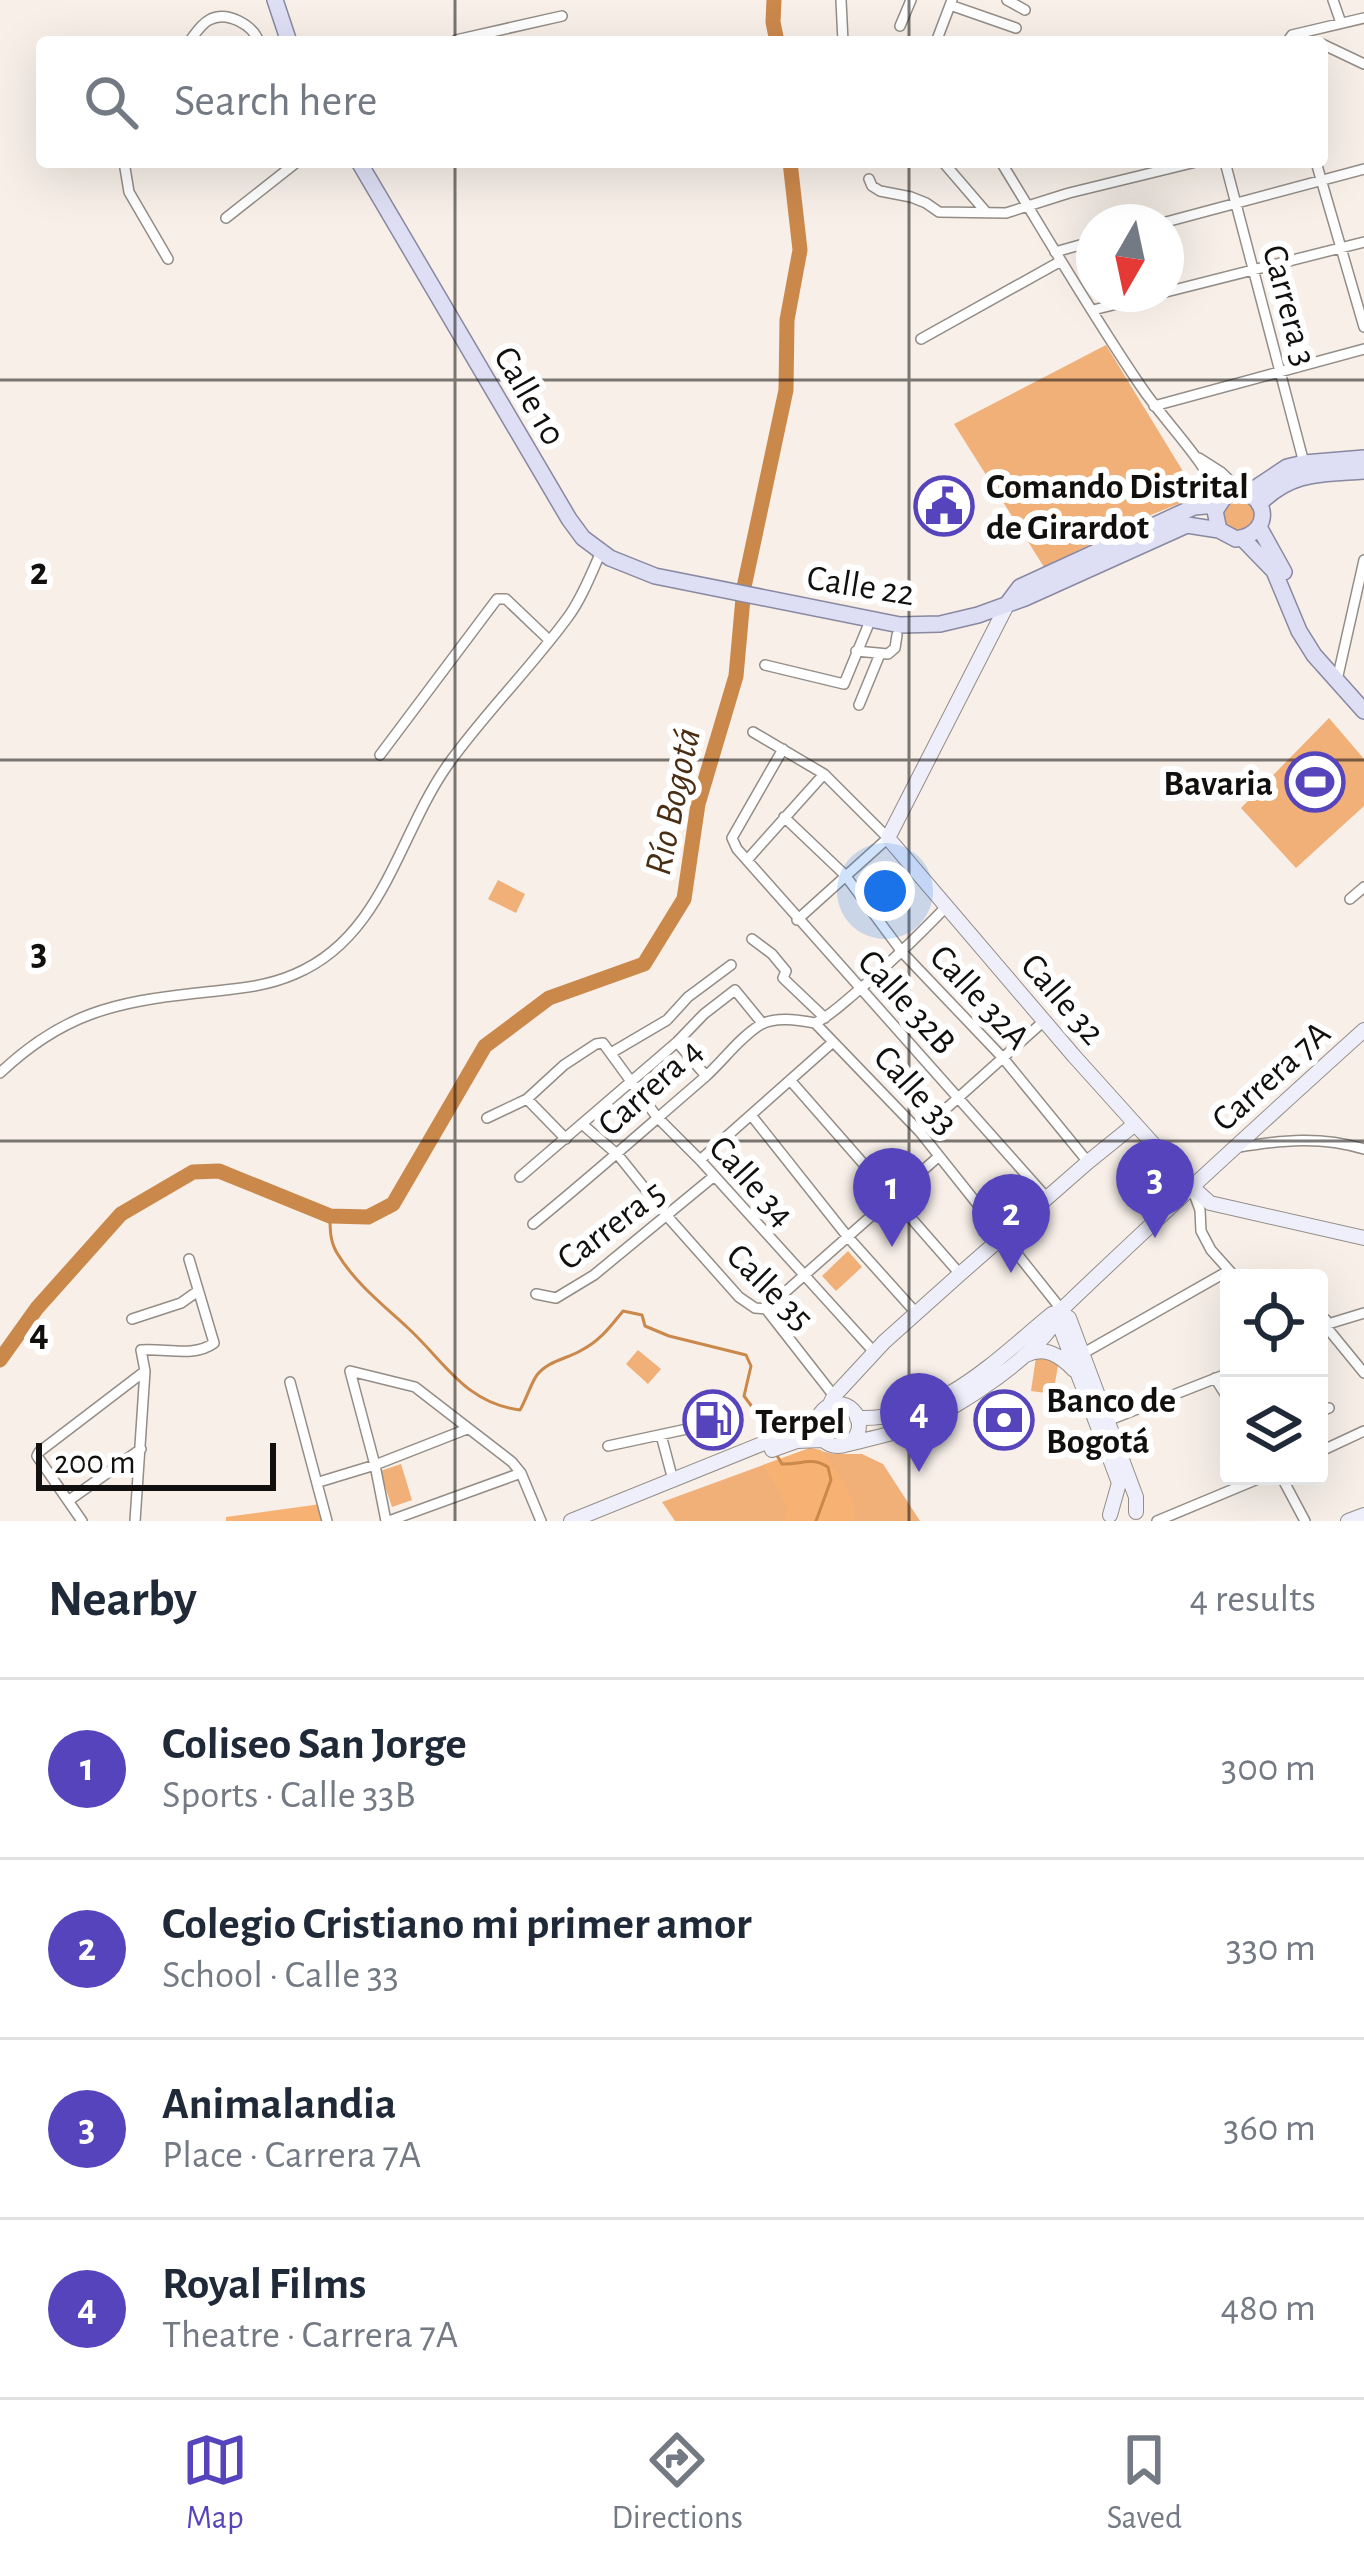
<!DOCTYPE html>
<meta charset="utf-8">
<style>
body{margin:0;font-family:"Alegreya Sans",sans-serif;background:#f6f6f7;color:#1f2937}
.controls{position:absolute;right:36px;bottom:36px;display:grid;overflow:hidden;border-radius:12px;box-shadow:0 12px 48px #0002}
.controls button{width:108px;height:108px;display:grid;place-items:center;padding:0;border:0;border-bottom:3px solid #e0e1e3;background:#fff;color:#1f2937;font:60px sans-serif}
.compass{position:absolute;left:1076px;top:204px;width:108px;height:108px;border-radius:50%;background:#fff;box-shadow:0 12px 48px #0002;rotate:189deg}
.scale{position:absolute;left:36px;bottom:30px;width:240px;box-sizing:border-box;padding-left:12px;border:6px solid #12100e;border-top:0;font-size:33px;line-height:42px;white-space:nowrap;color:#12100e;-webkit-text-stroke:9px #fff;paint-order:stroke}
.you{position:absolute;left:885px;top:891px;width:42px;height:42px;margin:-30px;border:9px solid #fff;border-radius:50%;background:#1a73e8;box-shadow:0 0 0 18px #1a73e833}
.badge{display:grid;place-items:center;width:78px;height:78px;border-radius:50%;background:#5644bc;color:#fff;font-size:39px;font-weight:700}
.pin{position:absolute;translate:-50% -99px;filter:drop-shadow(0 3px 6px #0008)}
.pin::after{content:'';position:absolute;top:63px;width:42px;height:36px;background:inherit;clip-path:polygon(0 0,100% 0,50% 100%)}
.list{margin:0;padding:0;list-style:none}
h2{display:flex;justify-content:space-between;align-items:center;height:156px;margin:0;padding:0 48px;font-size:51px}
h2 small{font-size:39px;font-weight:400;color:#747a83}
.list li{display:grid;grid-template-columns:78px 1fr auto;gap:36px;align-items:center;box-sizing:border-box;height:180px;padding:0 48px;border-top:3px solid #e0e1e3}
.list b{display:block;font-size:45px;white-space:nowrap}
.list p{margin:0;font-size:39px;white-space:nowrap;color:#747a83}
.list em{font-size:39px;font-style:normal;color:#747a83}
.icon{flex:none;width:66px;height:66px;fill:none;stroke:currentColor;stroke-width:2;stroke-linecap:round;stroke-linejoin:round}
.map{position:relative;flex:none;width:1364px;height:1521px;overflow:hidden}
.search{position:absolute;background:#fff;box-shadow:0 12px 48px #0002;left:36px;right:36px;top:36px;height:132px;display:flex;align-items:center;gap:30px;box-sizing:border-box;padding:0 42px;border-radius:12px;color:#747a83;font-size:45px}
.sheet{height:876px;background:#fff}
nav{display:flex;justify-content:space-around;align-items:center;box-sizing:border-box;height:168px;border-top:3px solid #e0e1e3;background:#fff;font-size:33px;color:#747a83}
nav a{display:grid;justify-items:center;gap:6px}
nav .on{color:#5644bc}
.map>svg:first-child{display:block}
.green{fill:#f0b078}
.forest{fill:#f7b173}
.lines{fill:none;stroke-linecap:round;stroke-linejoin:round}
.stream{stroke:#cb884b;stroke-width:3}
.river{stroke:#cb884b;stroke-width:15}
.street-casing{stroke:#948d87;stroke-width:12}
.secondary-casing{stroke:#948d87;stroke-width:16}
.primary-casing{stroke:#8888a0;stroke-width:18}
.street{stroke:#fff;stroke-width:9}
.secondary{stroke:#eeeffa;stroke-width:14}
.primary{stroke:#dedff5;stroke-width:15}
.grid{fill:none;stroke:#12100e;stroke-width:3;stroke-opacity:0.55}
.labels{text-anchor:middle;stroke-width:12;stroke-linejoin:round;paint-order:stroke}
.street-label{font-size:36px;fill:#12100e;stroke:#fff}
.poi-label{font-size:36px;font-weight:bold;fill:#12100e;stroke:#fff;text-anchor:start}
.water-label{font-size:39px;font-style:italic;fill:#4a2e13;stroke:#fff}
.grid-label{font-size:39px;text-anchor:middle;font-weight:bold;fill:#12100e;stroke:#fff;stroke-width:12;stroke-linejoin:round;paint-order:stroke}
</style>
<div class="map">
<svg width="1364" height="1521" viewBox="0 0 1364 1521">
<rect width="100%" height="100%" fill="#f7efe8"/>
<!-- green -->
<path class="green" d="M 1106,345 L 1198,496 L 1126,525 L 1124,531 L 1116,536 L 1112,534 L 1044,567 L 954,424 Z
M 1230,498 L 1251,500 L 1258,517 L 1242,534 L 1223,526 L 1219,518 Z
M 1329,718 L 1364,759 L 1364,806 L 1296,868 L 1241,808 Z
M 498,880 L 525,894 L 516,913 L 488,899 Z
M 848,1251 L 862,1267 L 836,1291 L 822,1276 Z
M 638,1350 L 661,1369 L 648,1384 L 626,1364 Z
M 1036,1357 L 1059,1360 L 1053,1394 L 1031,1391 Z
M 810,1448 L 833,1454 L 862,1454 L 883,1464 L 920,1521 L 675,1521 L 662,1502 Z
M 401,1464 L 412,1500 L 392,1507 L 380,1471 Z"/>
<!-- forest -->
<path class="forest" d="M 810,1448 L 821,1450 C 837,1471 857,1495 854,1521 L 785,1521 L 788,1509 L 763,1465 Z
M 321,1504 L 324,1521 L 226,1521 L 226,1517 Z"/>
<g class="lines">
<!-- stream -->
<path class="stream" d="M 330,1216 C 330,1230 330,1241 337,1253 C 355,1283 383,1305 408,1328 C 445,1362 465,1403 520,1410 C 526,1400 531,1383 537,1375 C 548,1361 566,1359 580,1351 C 600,1341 610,1327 623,1311 L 642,1315 L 645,1326 L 669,1336 L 746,1355 L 751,1366 L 744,1396 L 765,1424 L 769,1434
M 776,1454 L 782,1464 C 801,1465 810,1456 828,1467 L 831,1480 L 816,1521"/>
<!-- river -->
<path class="river" d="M 774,0 L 773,22 L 777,42
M 0,1360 L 37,1308 L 121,1214 L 193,1172 L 219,1171 L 330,1216 L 368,1217 L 393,1204 L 485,1046 L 549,998 L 644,964 L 684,899 L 698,804 L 736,676 L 744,587 L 786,390 L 787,320 L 800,250 L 790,162"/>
<defs>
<path id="street" d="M 841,0 L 843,42
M 1007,0 L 1025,10
M 1333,0 L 1341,23
M 950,5 L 1016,28
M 900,26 L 911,0
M 456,40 L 562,16
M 189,42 C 195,34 201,24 209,20 C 227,10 253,25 259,42
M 936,42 L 952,0
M 1287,42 L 1292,35 L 1364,18
M 1322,44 L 1364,64
M 124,162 L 129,192 L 168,259
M 943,162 L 986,212
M 1001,162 C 1047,237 1091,313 1140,385 C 1166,424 1202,456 1221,500
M 1225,162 L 1304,463
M 1316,162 L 1364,327
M 869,179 L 872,186 L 880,191 L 911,197 L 926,203 L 939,212 L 1006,213 L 1069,193 L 1196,162
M 226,218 L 297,162
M 1166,222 L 1364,169
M 1055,252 L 1094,241
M 1166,292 L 1364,242
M 1093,310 L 1157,294
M 921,339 L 1061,261
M 1154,406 L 1364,349
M 1199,458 L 1221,472 L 1242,492
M 856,651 L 888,654 L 895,648 L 897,635
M 765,665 L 844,684 L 870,621
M 1337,680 L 1364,560
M 859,705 L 880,654
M 753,732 L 824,774 L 888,838 L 797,920
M 783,749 L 732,838 L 737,849 L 1047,1198
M 380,755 L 497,599 L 506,599 L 549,640
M 784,817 L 845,875 L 902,952 L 1003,1058 L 1088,1162
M 748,859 L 824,774
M 1350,899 L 1364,887
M 752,939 L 772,954 L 786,971 L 783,978 L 825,1018
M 815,1023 L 920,1132 L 1057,1304 L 1059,1312
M 815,1023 C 830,1016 841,1005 854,994 C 886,967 916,938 945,908
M 677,1042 L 706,1076
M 611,1053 L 667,1020 L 688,997 L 731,965
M 0,1073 C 62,1014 114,1002 197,993 C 232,989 263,988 295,974 C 383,937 398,836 447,766 C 484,714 530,669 568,617 C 582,598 591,574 601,552
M 790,1080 L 960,1274
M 527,1099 L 566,1139
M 751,1115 L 847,1236 L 917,1314
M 487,1118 L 527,1099 L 564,1065 L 596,1044 L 603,1043 L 657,1117 L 700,1160 L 874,1352
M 582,1124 L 618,1155 L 667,1216 L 739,1297 L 755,1308 L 766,1309 L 834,1396
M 920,1132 L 1044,1021
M 1239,1147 C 1283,1140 1321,1136 1364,1149
M 700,1160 L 833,1042
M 520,1177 L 677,1042 L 704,1014 L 735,990 L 762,1023
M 1193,1191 L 1200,1210 L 1201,1231 L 1211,1250 L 1236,1278
M 533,1224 C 592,1176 648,1126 705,1077 C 723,1061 739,1038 760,1025 C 775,1016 798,1020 815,1023
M 536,1294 L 556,1298 L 594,1275 L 713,1177
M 766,1309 L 938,1157
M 1319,1315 L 1326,1320 L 1328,1329 L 1319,1339
M 132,1319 L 181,1303 L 198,1291
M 1328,1324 L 1364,1313
M 1328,1329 L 1364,1373
M 1082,1354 L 1228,1271
M 1215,1378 L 1229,1400
M 290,1382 L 327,1521
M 1319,1412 L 1329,1408
M 1107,1421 L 1229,1373
M 661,1435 L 673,1480
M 608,1446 L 687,1429
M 1319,1452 L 1364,1431
M 1281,1476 L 1305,1521
M 319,1482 L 375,1465 L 467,1429
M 68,1501 L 141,1449
M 82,1521 L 37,1456 L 39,1452 L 145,1371
M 135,1521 L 145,1371 L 141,1350 C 167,1348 193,1358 214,1343 L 189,1259
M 386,1521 L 375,1465 L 350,1371 L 415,1387 L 512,1462 L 521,1473 L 541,1521
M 389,1521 L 521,1473
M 1157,1521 L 1265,1476"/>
<path id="secondary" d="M 1008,603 L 888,838 L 1074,1056 L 1191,1186 L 1210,1203 L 1364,1238
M 1059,1312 L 1069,1318 L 1136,1497 L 1136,1512
M 1060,1317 L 1061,1329 L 1119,1483 L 1110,1515
M 1026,1355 C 1045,1345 1061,1356 1074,1370
M817 1425a21 21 0 1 1 42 0a21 21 0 1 1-42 0Z
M 829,1406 L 834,1396 L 884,1342 L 960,1274 L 1088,1162 L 1135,1124
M 857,1418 C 939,1421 993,1362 1052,1314 L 1059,1312 C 1159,1216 1261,1123 1364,1030
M 844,1445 C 868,1439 893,1434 916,1426 C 953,1411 1049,1349 1059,1312
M 772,1450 L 797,1441 L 823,1440
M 571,1521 L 779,1437 L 819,1417
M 1348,1521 L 1364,1515"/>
<path id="primary" d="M 275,0 L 289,42
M 359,162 L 569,519 L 583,538 L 610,558 L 655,576 L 900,625 L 940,624 L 978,615 L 1025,598 L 1187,525 L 1219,530 L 1236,539 C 1279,533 1265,480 1225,496 L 1215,511 L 1219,530
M 1248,493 L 1287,467 L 1304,463 L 1364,458
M 1259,504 C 1292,471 1321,474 1364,471
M 1259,527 L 1284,572
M 1243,539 L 1274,571 L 1299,631 L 1314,655 L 1364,711
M 1008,603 L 1020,587 L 1194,507 L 1217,505"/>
</defs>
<!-- street casing -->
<use href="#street" class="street-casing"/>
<!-- secondary casing -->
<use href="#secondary" class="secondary-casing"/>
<!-- primary casing -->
<use href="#primary" class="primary-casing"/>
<!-- street -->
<use href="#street" class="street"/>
<!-- secondary -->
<use href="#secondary" class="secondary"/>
<!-- primary -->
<use href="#primary" class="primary"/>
</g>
<!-- grid -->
<path class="grid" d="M 455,0 L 455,42M 909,0 L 909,42M 455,162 L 455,1521M 909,162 L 909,1521M 0,380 L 1364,380M 0,760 L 1364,760M 0,1141 L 1364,1141"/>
<!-- icons -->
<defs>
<symbol id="civic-ring" viewBox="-11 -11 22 22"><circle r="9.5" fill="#fff" stroke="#5644bc" stroke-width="1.5"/><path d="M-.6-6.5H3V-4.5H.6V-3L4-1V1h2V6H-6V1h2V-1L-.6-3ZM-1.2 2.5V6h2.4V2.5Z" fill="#5644bc"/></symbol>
<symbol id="stadium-ring" viewBox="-11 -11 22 22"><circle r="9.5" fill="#fff" stroke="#5644bc" stroke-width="1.5"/><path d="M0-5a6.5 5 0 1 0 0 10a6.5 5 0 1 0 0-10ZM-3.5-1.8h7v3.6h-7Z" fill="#5644bc"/></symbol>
<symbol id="fuel-ring" viewBox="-11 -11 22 22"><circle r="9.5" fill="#fff" stroke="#5644bc" stroke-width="1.5"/><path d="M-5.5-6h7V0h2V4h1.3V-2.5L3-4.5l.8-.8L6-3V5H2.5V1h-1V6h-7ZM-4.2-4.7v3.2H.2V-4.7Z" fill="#5644bc"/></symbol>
<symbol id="bank-ring" viewBox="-11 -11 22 22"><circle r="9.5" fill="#fff" stroke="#5644bc" stroke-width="1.5"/><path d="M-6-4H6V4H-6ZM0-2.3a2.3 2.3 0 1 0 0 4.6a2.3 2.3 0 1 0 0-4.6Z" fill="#5644bc"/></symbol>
</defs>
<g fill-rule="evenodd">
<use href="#civic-ring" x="911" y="473" width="66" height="66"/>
<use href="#stadium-ring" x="1282" y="749" width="66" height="66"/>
<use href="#fuel-ring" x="680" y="1387" width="66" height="66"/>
<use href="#bank-ring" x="971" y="1387" width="66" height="66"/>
</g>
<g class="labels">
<!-- street labels -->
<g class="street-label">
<text transform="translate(1291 305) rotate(75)" y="13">Carrera 3</text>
<text transform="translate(531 395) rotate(60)" y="13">Calle 10</text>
<text transform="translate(861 584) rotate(9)" y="13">Calle 22</text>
<text transform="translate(981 996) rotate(47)" y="13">Calle 32A</text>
<text transform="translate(1064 998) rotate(49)" y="13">Calle 32</text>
<text transform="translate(908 1001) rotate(48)" y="13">Calle 32B</text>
<text transform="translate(1270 1075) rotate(-42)" y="13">Carrera 7A</text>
<text transform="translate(649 1086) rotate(-42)" y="13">Carrera 4</text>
<text transform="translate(917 1089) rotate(48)" y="13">Calle 33</text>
<text transform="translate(753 1180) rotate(48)" y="13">Calle 34</text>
<text transform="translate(610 1224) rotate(-37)" y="13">Carrera 5</text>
<text transform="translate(771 1286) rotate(45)" y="13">Calle 35</text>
</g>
<!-- poi labels -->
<g class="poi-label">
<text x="986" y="498">Comando Distrital<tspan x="986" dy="41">de Girardot</tspan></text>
<text x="1273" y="795" text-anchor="end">Bavaria</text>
<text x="1046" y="1412">Banco de<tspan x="1046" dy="41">Bogotá</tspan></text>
<text x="755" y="1433">Terpel</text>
</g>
<!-- water labels -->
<g class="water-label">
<text transform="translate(671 801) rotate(-78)" y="14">Río Bogotá</text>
</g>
</g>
<g class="grid-label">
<text x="39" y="584">2</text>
<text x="39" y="964">3</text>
<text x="39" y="1345">4</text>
</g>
</svg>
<div class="controls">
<button><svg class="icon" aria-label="locate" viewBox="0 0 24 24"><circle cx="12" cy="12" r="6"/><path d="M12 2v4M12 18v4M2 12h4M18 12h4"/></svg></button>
<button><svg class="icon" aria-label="layers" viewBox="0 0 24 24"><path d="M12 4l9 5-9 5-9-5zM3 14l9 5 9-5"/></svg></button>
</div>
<svg class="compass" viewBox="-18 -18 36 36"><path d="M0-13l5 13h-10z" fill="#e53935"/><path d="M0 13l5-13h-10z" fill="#747a83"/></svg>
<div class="scale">200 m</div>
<div class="you"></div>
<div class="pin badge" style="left:892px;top:1247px">1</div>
<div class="pin badge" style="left:1011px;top:1273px">2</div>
<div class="pin badge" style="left:1155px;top:1238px">3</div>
<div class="pin badge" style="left:919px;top:1472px">4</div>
<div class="search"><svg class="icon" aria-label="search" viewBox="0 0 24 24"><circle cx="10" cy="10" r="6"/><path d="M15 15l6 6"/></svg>Search here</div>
</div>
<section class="sheet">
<h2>Nearby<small>4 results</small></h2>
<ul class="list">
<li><span class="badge">1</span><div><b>Coliseo San Jorge</b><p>Sports · Calle 33B</p></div><em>300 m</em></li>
<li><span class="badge">2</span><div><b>Colegio Cristiano mi primer amor</b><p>School · Calle 33</p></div><em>330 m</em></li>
<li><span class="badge">3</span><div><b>Animalandia</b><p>Place · Carrera 7A</p></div><em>360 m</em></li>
<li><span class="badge">4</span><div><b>Royal Films</b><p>Theatre · Carrera 7A</p></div><em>480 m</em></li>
</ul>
</section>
<nav>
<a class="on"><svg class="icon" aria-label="map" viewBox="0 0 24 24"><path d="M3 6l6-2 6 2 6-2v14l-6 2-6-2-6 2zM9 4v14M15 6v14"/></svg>Map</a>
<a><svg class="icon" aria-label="directions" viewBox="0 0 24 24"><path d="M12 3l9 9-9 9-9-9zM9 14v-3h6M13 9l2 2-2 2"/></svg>Directions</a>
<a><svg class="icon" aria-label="saved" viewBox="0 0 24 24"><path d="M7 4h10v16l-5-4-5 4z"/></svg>Saved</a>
</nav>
